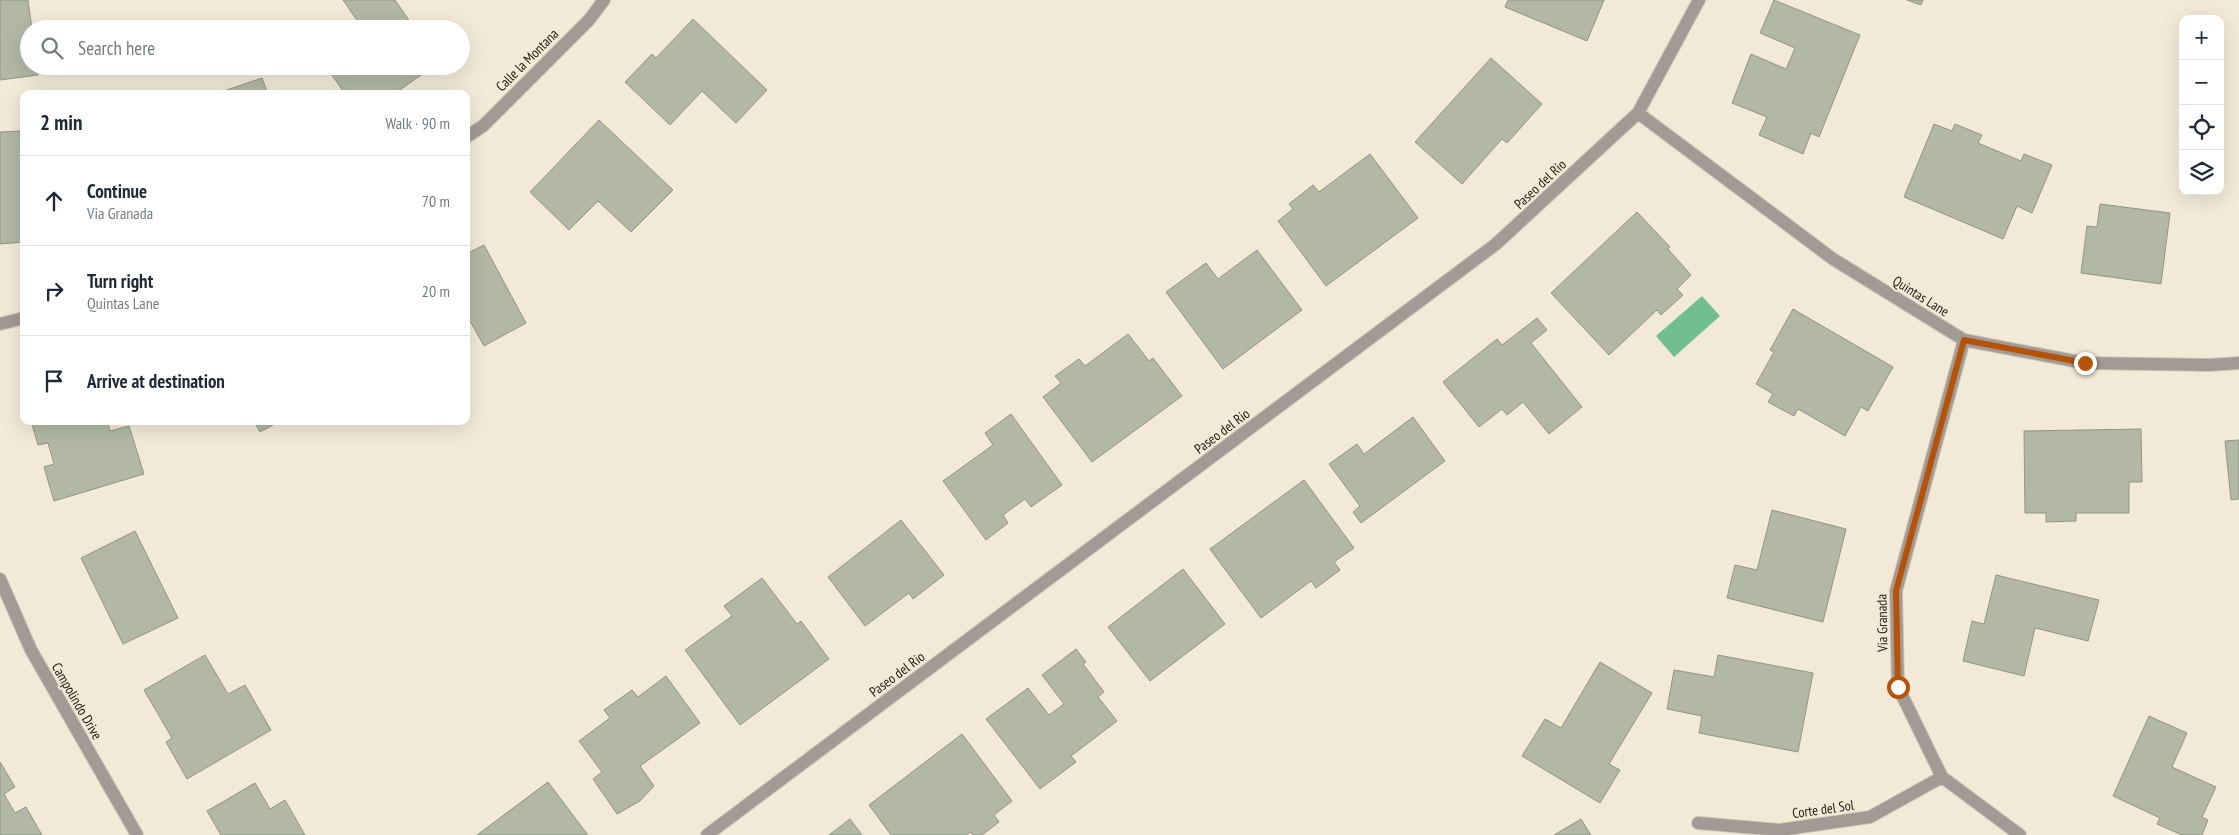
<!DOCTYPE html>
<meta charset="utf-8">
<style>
body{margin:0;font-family:"PT Sans Narrow",sans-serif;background:#f2f2f3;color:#1f2937}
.controls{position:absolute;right:15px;top:15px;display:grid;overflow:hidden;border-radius:10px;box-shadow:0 5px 20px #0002}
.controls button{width:45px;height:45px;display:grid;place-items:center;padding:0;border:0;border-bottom:1px solid #e0e1e3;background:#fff;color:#1f2937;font:25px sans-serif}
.stop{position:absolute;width:15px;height:15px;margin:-11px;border:4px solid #b45309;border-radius:50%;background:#fff}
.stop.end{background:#b45309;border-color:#fff;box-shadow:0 1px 5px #0008}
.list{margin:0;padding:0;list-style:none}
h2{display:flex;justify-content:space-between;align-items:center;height:65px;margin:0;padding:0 20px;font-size:21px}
h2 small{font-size:16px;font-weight:400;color:#747a83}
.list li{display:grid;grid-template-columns:32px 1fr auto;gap:15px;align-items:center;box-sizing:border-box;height:90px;padding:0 20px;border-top:1px solid #e0e1e3}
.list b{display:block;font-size:19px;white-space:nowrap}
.list p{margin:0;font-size:16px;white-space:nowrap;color:#747a83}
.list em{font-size:16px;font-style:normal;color:#747a83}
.icon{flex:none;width:28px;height:28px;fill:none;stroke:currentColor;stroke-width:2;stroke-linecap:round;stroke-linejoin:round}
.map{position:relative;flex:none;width:2239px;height:835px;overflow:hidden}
.search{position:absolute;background:#fff;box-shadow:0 5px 20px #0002;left:20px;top:20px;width:450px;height:55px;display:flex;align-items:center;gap:12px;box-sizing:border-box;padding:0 18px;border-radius:28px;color:#747a83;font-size:19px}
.panel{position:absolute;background:#fff;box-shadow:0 5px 20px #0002;left:20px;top:90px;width:450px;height:335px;border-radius:10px}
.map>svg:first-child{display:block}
.water{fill:#71bf8e}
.building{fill:#b2b8a5;stroke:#919684}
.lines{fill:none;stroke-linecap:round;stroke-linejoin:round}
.street-casing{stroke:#cdc6b5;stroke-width:14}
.street{stroke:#a29a95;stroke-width:12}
.route{stroke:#b45309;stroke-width:6}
.labels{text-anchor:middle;stroke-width:4.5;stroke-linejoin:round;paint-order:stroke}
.street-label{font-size:14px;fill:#232019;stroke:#f2ead7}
</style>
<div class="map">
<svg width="2239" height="835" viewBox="0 0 2239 835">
<rect width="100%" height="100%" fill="#f2ead7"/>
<!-- water -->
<path class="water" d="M 1702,296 L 1720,316 L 1674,357 L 1656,336 Z"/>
<!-- building -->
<path class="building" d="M 0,0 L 28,0 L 32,29 L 29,29 L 29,66 L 37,66 L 38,75 L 0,80 Z
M 343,0 L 395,0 L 415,29 L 363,29 Z
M 1508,0 L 1604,0 L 1587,41 L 1505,7 Z
M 1774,0 L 1860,35 L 1819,137 L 1811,133 L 1803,154 L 1759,135 L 1767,117 L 1732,103 L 1751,54 L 1786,69 L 1795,48 L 1760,33 Z
M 1907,0 L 1923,0 L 1921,5 Z
M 693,19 L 767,90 L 736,123 L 702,91 L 670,125 L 625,82 L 652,54 L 656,58 Z
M 1491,58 L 1542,104 L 1507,143 L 1502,139 L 1462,184 L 1415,142 Z
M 338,66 L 434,66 L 394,94 L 345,94 L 330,72 Z
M 262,78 L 268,94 L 222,94 L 221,92 Z
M 599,120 L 673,190 L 631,232 L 598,201 L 569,230 L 530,192 Z
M 1934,124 L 1952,131 L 1955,124 L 1982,135 L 1978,143 L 2021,161 L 2024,154 L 2052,165 L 2032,213 L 2017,206 L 2003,239 L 1904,197 Z
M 20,131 L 20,139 L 24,138 L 24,242 L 0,244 L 0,132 Z
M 1370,154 L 1418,218 L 1326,286 L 1278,221 L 1293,209 L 1289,204 L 1313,185 L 1319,192 Z
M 2100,204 L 2170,213 L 2161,284 L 2081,273 L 2087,226 L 2097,227 Z
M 1637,212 L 1670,247 L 1668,249 L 1691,275 L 1677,289 L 1683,295 L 1661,315 L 1657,310 L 1609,355 L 1551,293 Z
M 484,245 L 526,323 L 484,346 L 470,321 L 466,324 L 466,254 Z
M 1257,250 L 1302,310 L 1223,369 L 1166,292 L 1206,263 L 1218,279 Z
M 1793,309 L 1893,367 L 1868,411 L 1861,407 L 1845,436 L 1798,409 L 1794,416 L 1768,402 L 1773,394 L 1756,384 L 1774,352 L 1770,350 Z
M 1537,318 L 1547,330 L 1531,343 L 1582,407 L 1549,434 L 1523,402 L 1507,415 L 1502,409 L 1479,427 L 1443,382 L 1497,339 L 1502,345 Z
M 1128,334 L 1149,361 L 1153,358 L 1182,396 L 1092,462 L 1043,397 L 1061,383 L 1055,376 L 1079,359 L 1085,366 Z
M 1011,414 L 1062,485 L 1031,507 L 1025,499 L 1003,515 L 1008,523 L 986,540 L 943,481 L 993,445 L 985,433 Z
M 1413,417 L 1445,461 L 1361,523 L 1353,512 L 1360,506 L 1329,464 L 1357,444 L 1364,454 Z
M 31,421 L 107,421 L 110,431 L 129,426 L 144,474 L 54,501 L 44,467 L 54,464 L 48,443 L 38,445 Z
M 254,421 L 280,421 L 260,432 Z
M 2141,429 L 2142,482 L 2129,482 L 2129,513 L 2076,513 L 2076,521 L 2046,522 L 2046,513 L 2025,513 L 2024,431 Z
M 2239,440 L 2239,499 L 2231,500 L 2225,441 Z
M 1304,480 L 1354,548 L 1334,562 L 1340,570 L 1316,588 L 1311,581 L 1261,618 L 1210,549 Z
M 1772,510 L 1846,529 L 1823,622 L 1727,598 L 1735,565 L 1757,570 Z
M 901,520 L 944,575 L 913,599 L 909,593 L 865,626 L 828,577 Z
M 135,531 L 178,618 L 123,644 L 81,558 Z
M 1183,569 L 1225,624 L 1150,681 L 1108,627 Z
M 1996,575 L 2099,600 L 2088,641 L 2035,628 L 2024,676 L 1963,661 L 1972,621 L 1984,624 Z
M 762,578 L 797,624 L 801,621 L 829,659 L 740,725 L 685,650 L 732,616 L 724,606 Z
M 1076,649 L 1086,662 L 1083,664 L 1104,692 L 1098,697 L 1117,721 L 1071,756 L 1076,762 L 1040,789 L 986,719 L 1028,688 L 1049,715 L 1064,704 L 1042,675 Z
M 205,655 L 228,694 L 245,685 L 271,730 L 187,779 L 166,742 L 172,738 L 144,690 Z
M 1718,655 L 1813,673 L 1798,752 L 1699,733 L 1702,716 L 1667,709 L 1674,670 L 1714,677 Z
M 1600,662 L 1652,693 L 1609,764 L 1620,770 L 1600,803 L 1522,756 L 1545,719 L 1561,728 Z
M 666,676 L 700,723 L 640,766 L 654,786 L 640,801 L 617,814 L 593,779 L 602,772 L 579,741 L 610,718 L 604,710 L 632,690 L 638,697 Z
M 2149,716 L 2187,733 L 2172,767 L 2216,787 L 2202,817 L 2208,820 L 2202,835 L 2182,835 L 2157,824 L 2160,818 L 2113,796 Z
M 962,734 L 1012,801 L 994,815 L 999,822 L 982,835 L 973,835 L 971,832 L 966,835 L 891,835 L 869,805 Z
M 0,762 L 15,787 L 4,794 L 15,813 L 26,807 L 42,835 L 0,835 Z
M 548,782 L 588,835 L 477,835 Z
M 255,783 L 270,809 L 285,800 L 305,835 L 221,835 L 207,811 Z
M 850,819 L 862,835 L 829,835 Z
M 1581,819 L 1591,835 L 1554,835 Z"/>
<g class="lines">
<defs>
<path id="street" d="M 1638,113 L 1833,259 L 1964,340 L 2085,363 L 2210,365 L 2239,363
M 466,137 L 483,126 L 589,20 L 604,0
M 0,324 L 24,318
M 1964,340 L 1896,591 L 1898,687 L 1942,777 L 2020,835
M 0,579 L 31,650 L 137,835
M 1698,823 L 1780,830 L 1870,817 L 1942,777
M 707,835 L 1496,244 L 1638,113 L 1699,0"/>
</defs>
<!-- street casing -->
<use href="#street" class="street-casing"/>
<!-- street -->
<use href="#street" class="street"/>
</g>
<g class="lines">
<!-- route -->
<path class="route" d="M 1898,687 L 1896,591 L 1964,340 L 2085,363"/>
</g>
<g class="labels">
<!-- street labels -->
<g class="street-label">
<text transform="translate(527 60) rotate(-45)" y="5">Calle la Montana</text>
<text transform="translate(1540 184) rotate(-43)" y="5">Paseo del Rio</text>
<text transform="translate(1921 296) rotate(32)" y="5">Quintas Lane</text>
<text transform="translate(1222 431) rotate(-37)" y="5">Paseo del Rio</text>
<text transform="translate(1882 623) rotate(-91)" y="5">Via Granada</text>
<text transform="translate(897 674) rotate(-37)" y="5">Paseo del Rio</text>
<text transform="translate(77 701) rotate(60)" y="5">Campolindo Drive</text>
<text transform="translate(1823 809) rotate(-8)" y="5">Corte del Sol</text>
</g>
</g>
</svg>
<div class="controls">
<button>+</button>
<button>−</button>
<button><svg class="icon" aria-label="locate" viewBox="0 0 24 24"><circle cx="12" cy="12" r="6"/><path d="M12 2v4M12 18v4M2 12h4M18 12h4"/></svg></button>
<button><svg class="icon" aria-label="layers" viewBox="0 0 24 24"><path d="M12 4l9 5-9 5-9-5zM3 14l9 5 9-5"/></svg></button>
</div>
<div class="stop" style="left:1898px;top:687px"></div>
<div class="stop end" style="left:2085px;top:363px"></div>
<div class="search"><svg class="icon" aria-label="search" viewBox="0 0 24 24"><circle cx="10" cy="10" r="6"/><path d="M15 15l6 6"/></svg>Search here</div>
<section class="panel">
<h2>2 min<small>Walk · 90 m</small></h2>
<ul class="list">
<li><svg class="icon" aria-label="ahead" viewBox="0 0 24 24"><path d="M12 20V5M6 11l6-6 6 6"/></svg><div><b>Continue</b><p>Via Granada</p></div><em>70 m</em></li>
<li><svg class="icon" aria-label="right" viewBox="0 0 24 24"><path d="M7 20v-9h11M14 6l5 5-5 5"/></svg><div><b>Turn right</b><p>Quintas Lane</p></div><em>20 m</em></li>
<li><svg class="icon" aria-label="arrive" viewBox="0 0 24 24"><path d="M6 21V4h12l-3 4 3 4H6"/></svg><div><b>Arrive at destination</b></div></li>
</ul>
</section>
</div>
